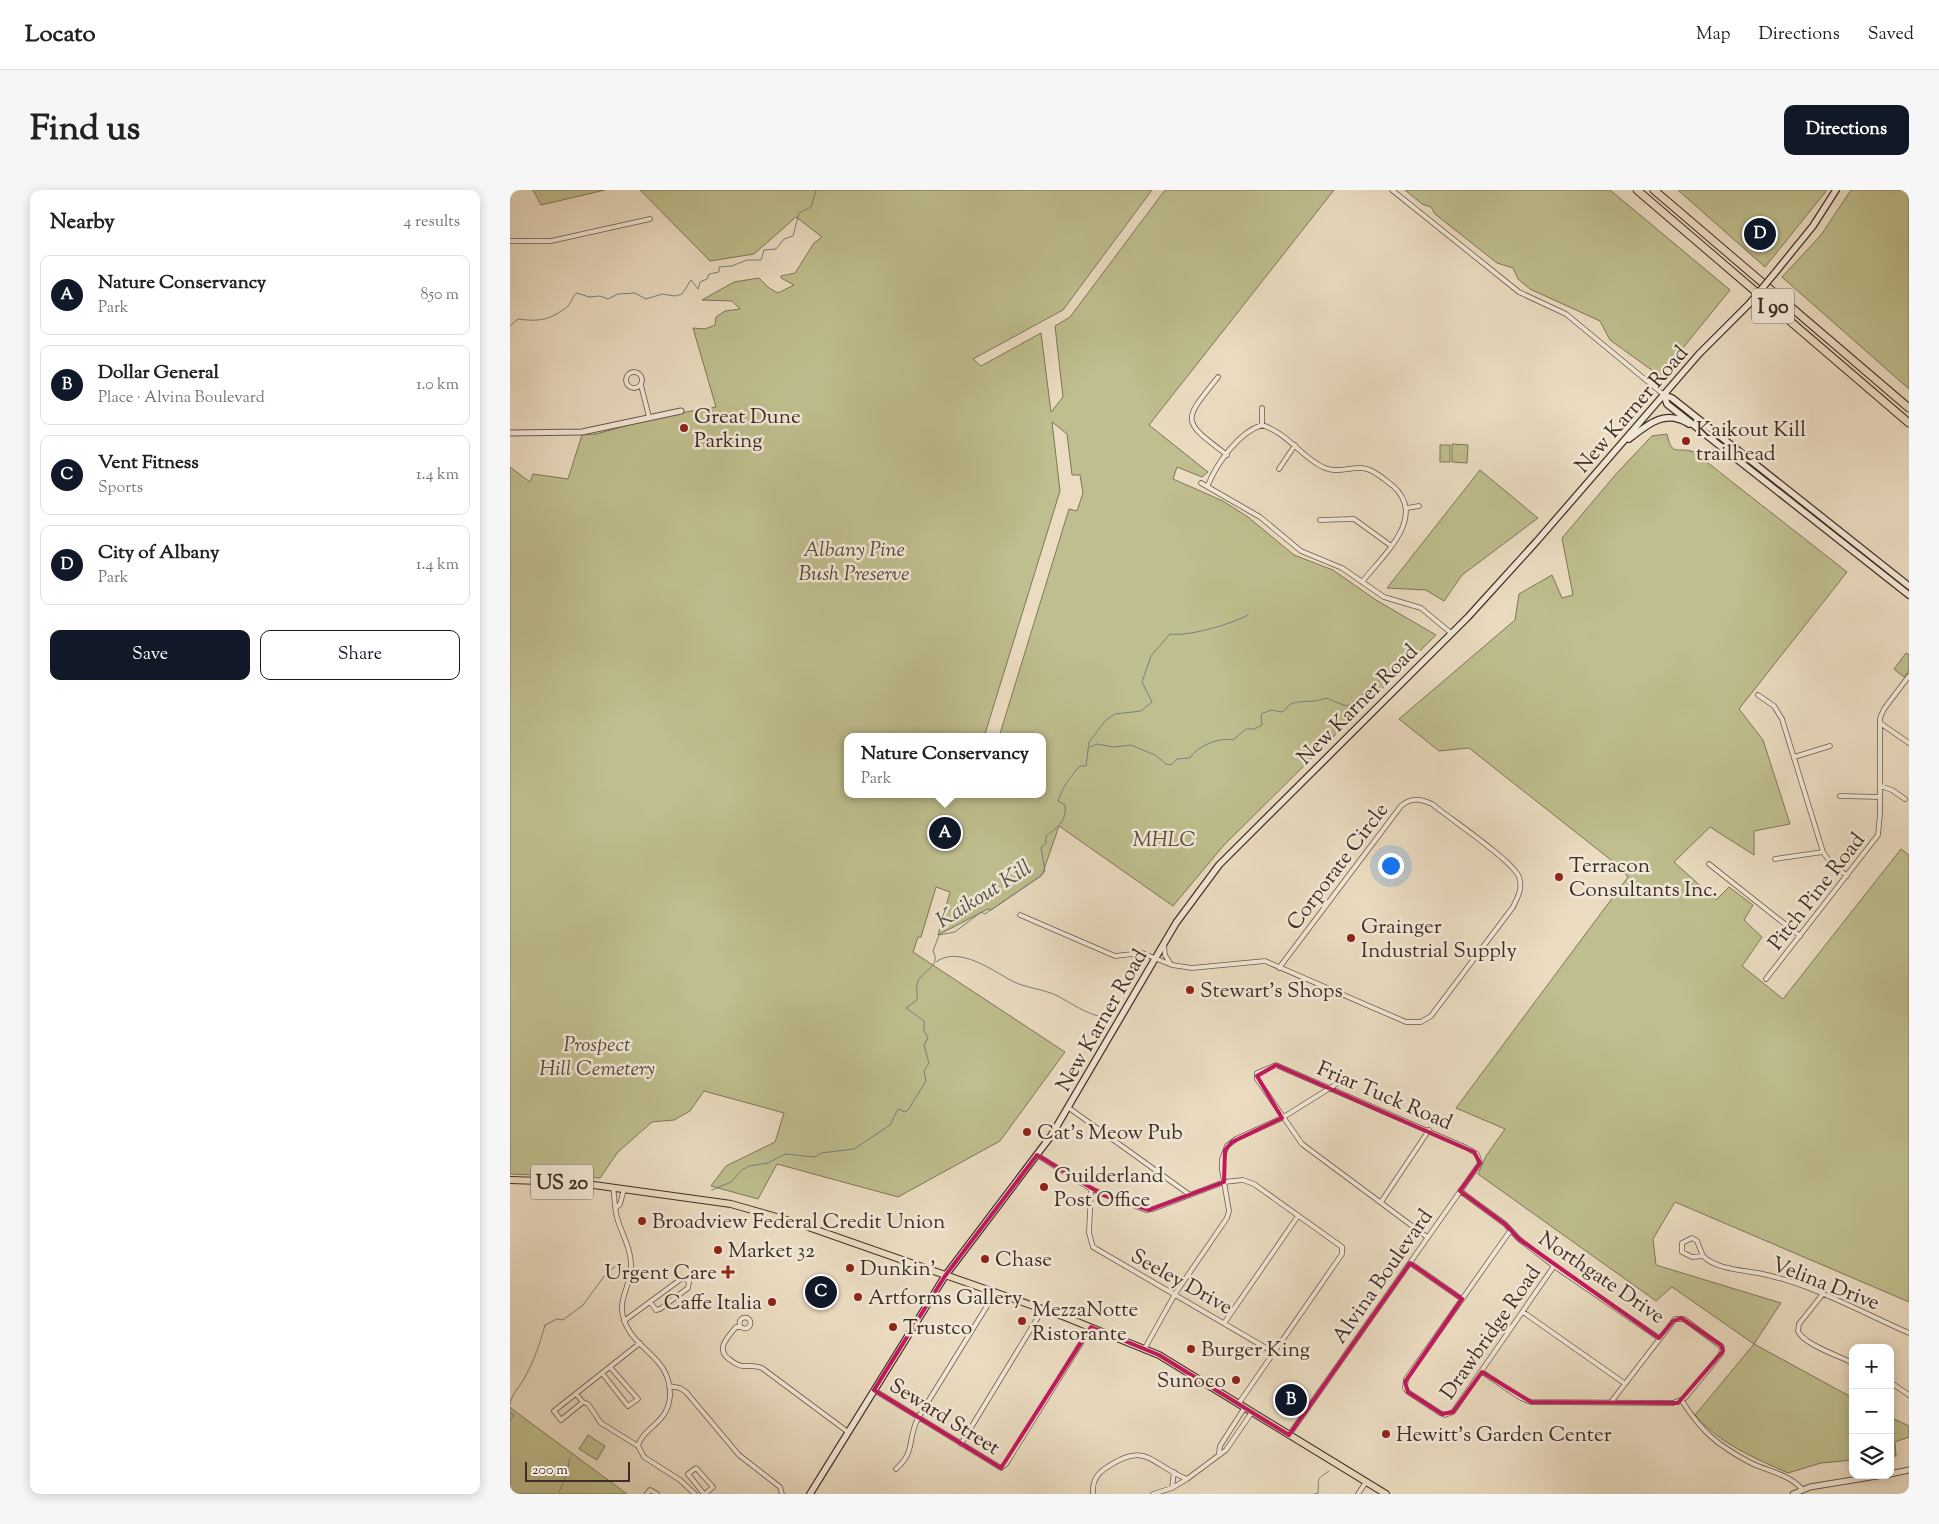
<!DOCTYPE html>
<meta charset="utf-8">
<style>
body{margin:0;font-family:"Sorts Mill Goudy",serif;background:#f6f6f6;color:#222}
.controls{position:absolute;right:15px;bottom:15px;display:grid;overflow:hidden;border-radius:10px;box-shadow:0 2px 12px #0003}
.controls button{width:45px;height:45px;display:grid;place-items:center;padding:0;border:0;border-bottom:1px solid #e0e0e0;background:#fff;color:#222;font:25px sans-serif}
.scale{position:absolute;left:15px;bottom:12px;width:105px;box-sizing:border-box;padding-left:5px;border:2px solid #3f2d27;border-top:0;font-size:14px;line-height:18px;white-space:nowrap;color:#3f2d27;-webkit-text-stroke:4px #f2e8d7;paint-order:stroke}
.you{position:absolute;left:880px;top:675px;width:18px;height:18px;margin:-12px;border:4px solid #fff;border-radius:50%;background:#1a73e8;box-shadow:0 0 0 8px #1a73e833}
.badge{display:grid;place-items:center;width:32px;height:32px;border-radius:50%;background:#111827;color:#fff;font-size:16px;font-weight:700}
.pin{position:absolute;translate:-50% -50%;border:2px solid #fff;box-shadow:0 1px 5px #0006}
.popup{position:absolute;left:334px;top:543px;width:202px;height:65px;box-sizing:border-box;display:grid;place-content:center;border-radius:10px;background:#fff;filter:drop-shadow(0 1px 4px #0005);font-size:16px;white-space:nowrap;color:#767676}
.popup b{font-size:19px;color:#222}
.popup::after{content:'';position:absolute;left:50%;top:100%;margin-left:-10px;border:10px solid transparent;border-top-color:#fff}
.list{margin:0;padding:0;list-style:none}
h2{display:flex;justify-content:space-between;align-items:center;height:65px;margin:0;padding:0 20px;font-size:21px}
h2 small{font-size:16px;font-weight:400;color:#767676}
.list li{display:grid;grid-template-columns:32px 1fr auto;gap:15px;align-items:center;box-sizing:border-box;height:80px;margin:0 10px 10px;padding:0 10px;border:1px solid #e0e0e0;border-radius:10px}
.list b{display:block;font-size:19px;white-space:nowrap}
.list p{margin:0;font-size:16px;white-space:nowrap;color:#767676}
.list em{font-size:16px;font-style:normal;color:#767676}
.actions{display:flex;gap:10px;padding:15px 20px}
.actions a{flex:1;padding:11px 0;border:1px solid #111827;border-radius:10px;text-align:center;font-size:18px;color:#111827}
.actions .main{background:#111827;color:#fff}
.icon{flex:none;width:28px;height:28px;fill:none;stroke:currentColor;stroke-width:2;stroke-linecap:round;stroke-linejoin:round}
.map{position:relative;flex:none;width:1399px;height:1304px;overflow:hidden;border-radius:10px}
header{display:flex;align-items:center;gap:30px;box-sizing:border-box;height:70px;padding:0 25px;background:#fff;border-bottom:1px solid #e0e0e0}
header strong{font-size:24px}
nav{display:flex;gap:28px;margin-inline-start:auto;font-size:18px}
.intro{display:flex;align-items:center;justify-content:space-between;box-sizing:border-box;height:120px;padding:0 30px}
h1{margin:0;font-size:35px}
.button{padding:12px 22px;border-radius:10px;background:#111827;color:#fff;font-size:18px;font-weight:700}
main{display:flex;gap:30px;padding:0 30px}
aside{flex:1;background:#fff;border-radius:10px;box-shadow:0 2px 12px #0003}
.map>svg:first-child{display:block}
.green{fill:#bfbe8e;stroke:#7f765a;fill-rule:evenodd}
.lines{fill:none;stroke-linecap:round;stroke-linejoin:round}
.stream{stroke:#778180;stroke-width:1}
.minor-casing{stroke:#6a594e;stroke-width:5.5}
.tertiary-casing{stroke:#6a594e;stroke-width:7}
.secondary-casing{stroke:#3f2d27;stroke-width:8}
.primary-casing{stroke:#3f2d27;stroke-width:8}
.motorway-casing{stroke:#3f2d27;stroke-width:9}
.minor{stroke:#f2e8d7;stroke-width:4}
.tertiary{stroke:#f2e8d7;stroke-width:5}
.secondary{stroke:#f2e8d7;stroke-width:5.5}
.primary{stroke:#ebdcc1;stroke-width:6}
.motorway{stroke:#ebdcc1;stroke-width:7}
.secondary-bridge-casing{stroke:#3f2d27;stroke-width:8;stroke-linecap:butt}
.secondary-bridge{stroke:#f2e8d7;stroke-width:5.5}
.marked{fill:none;stroke:#c2185b;stroke-width:4;stroke-linejoin:round}
.poi-dot{fill:#8f2418;stroke:#f2e8d7;stroke-width:2}
.labels{text-anchor:middle;stroke-width:5;stroke-linejoin:round;paint-order:stroke}
.shield{fill:#f2e8d7;stroke:#75655c;stroke-width:1}
.shield-label{font-size:20px;font-weight:bold;fill:#3f2d27}
.street-label{font-size:21px;fill:#3f2d27;stroke:#f2e8d7}
.poi-label{font-size:21px;fill:#3f2d27;stroke:#f2e8d7;text-anchor:start}
.park-label{font-size:21px;font-style:italic;fill:#594a3c;stroke:#f2e8d7}
.water-label{font-size:22px;font-style:italic;fill:#56504c;stroke:#f2e8d7}
</style>
<header>
<strong>Locato</strong>
<nav><a>Map</a><a>Directions</a><a>Saved</a></nav>
</header>
<div class="intro"><h1>Find us</h1><a class="button">Directions</a></div>
<main>
<aside>
<h2>Nearby<small>4 results</small></h2>
<ul class="list">
<li><span class="badge">A</span><div><b>Nature Conservancy</b><p>Park</p></div><em>850 m</em></li>
<li><span class="badge">B</span><div><b>Dollar General</b><p>Place · Alvina Boulevard</p></div><em>1.0 km</em></li>
<li><span class="badge">C</span><div><b>Vent Fitness</b><p>Sports</p></div><em>1.4 km</em></li>
<li><span class="badge">D</span><div><b>City of Albany</b><p>Park</p></div><em>1.4 km</em></li>
</ul>
<div class="actions"><a class="main">Save</a><a>Share</a></div>
</aside>
<div class="map">
<svg width="1399" height="1304" viewBox="0 0 1399 1304">
<rect width="100%" height="100%" fill="#ebdcc1"/>
<filter id="stains"><feTurbulence type="fractalNoise" baseFrequency=".004" numOctaves="4"/><feColorMatrix values="0 0 0 0 .2 0 0 0 0 .09 0 0 0 0 .02 0 0 0 .5 -.17"/></filter>
<radialGradient id="worn" r=".72"><stop offset=".6" stop-color="#630" stop-opacity="0"/><stop offset="1" stop-color="#630" stop-opacity=".3"/></radialGradient>
<!-- green -->
<path class="green" d="M 23,0 L 95,0 L 31,15 Z
M 130,0 L 642,0 L 553,120 L 463,169 L 471,176 L 531,143 L 541,222 L 553,207 L 545,136 L 560,127 L 655,0 L 824,0 L 639,235 L 698,282 L 692,287 L 667,277 L 663,289 L 713,311 L 738,327 L 784,365 L 823,380 L 866,410 L 926,445 L 714,655 L 663,716 L 549,636 L 532,685 L 481,720 L 478,719 L 428,745 L 440,702 L 426,697 L 411,747 L 408,747 L 403,762 L 555,862 L 490,951 L 388,1007 L 267,974 L 248,1009 L 201,996 L 216,976 L 265,952 L 274,923 L 194,901 L 180,921 L 164,930 L 142,932 L 108,962 L 90,988 L 0,984 L 0,277 L 20,292 L 23,284 L 58,289 L 72,245 L 86,244 L 152,226 L 206,217 L 183,138 L 195,139 L 205,135 L 206,127 L 215,121 L 230,119 L 222,111 L 192,110 L 224,92 L 249,88 L 259,98 L 268,103 L 284,95 L 271,88 L 271,86 L 285,83 L 304,53 L 312,47 L 286,27 L 244,64 L 200,71 ZM 542,232 L 557,244 L 562,285 L 570,285 L 573,303 L 567,321 L 559,319 L 489,547 L 532,547 L 532,604 L 338,604 L 338,547 L 474,547 L 550,301 Z
M 895,0 L 1100,0 L 1220,100 L 1150,186 L 1100,150 L 1090,131 L 1020,99 L 1008,89 L 1003,78 L 987,73 L 925,24 L 921,17 L 912,14 Z
M 1168,0 L 1317,0 L 1255,77 Z
M 1341,0 L 1399,0 L 1399,199 L 1272,87 L 1311,45 Z
M 1157,244 C 1162,268 1167,256 1184,262 L 1337,382 L 1229,519 L 1253,550 L 1280,634 L 1244,641 L 1244,665 L 1200,637 L 1164,672 L 1206,710 L 1219,697 L 1243,715 L 1234,730 L 1252,747 L 1232,776 L 1273,809 L 1391,659 L 1399,665 L 1399,1112 L 1165,1012 L 1143,1049 L 1146,1075 L 1271,1113 L 1244,1154 L 1343,1208 L 1343,1270 L 1311,1273 L 1278,1283 C 1244,1268 1209,1253 1185,1225 L 1244,1154 L 1162,1097 L 1146,1111 L 968,984 L 976,966 L 995,939 L 946,918 L 1118,687 L 1106,674 L 959,558 L 929,561 L 889,529 L 1005,430 L 1009,404 L 1042,385 L 1052,408 L 1063,405 L 1052,348 L 1107,283 L 1138,250 L 1142,246 Z
M 942,254 L 958,255 L 957,273 L 942,272 Z
M 930,255 L 940,255 L 940,272 L 930,272 Z
M 970,280 L 1028,328 L 952,385 L 934,411 L 916,400 L 877,398 Z
M 1396,463 L 1399,465 L 1399,481 L 1394,487 L 1384,479 Z
M 0,1217 L 6,1222 L 117,1304 L 0,1304 Z
M 1380,1227 L 1399,1236 L 1399,1247 L 1385,1252 L 1386,1266 L 1380,1266 Z
M 78,1245 L 95,1256 L 87,1270 L 69,1259 Z"/>
<g class="lines">
<!-- stream -->
<path class="stream" d="M 0,136 L 8,129 C 29,132 41,130 58,116 C 62,112 62,106 67,103 L 79,107 L 90,106 L 98,109 L 108,104 L 125,103 L 136,109 L 152,104 L 165,106 L 172,104 L 181,90 L 188,99 L 190,92 L 197,89 L 199,84 L 209,82 L 209,77 L 222,76 L 237,70 L 251,70 L 254,60 L 266,59 L 274,49 L 283,46 L 289,23 L 301,17 L 306,0
M 580,557 L 587,554 L 604,557 L 621,555 L 645,565 L 656,574 L 661,575 L 667,569 L 680,568 C 687,556 709,547 723,550 L 736,539 L 744,539 L 752,535 L 751,524 L 761,520 L 772,522 C 777,520 776,516 781,514 C 793,509 801,514 816,508 L 836,516 L 841,514 L 904,462
M 426,772 C 448,755 482,780 502,791 C 516,798 532,799 546,805 C 561,813 577,825 594,827
M 202,1000 L 221,992 L 232,980 L 239,976 L 258,973 L 275,964 L 305,967 L 311,963 L 344,959 L 380,935 L 388,919 L 395,922 L 398,920 L 416,891 L 414,881 L 419,873 L 414,855 L 418,848 L 414,840 L 414,831 L 396,818 L 407,810 C 408,805 406,800 407,794 C 410,780 432,778 423,761 L 429,745 L 445,742 L 471,722 L 475,724 L 531,686 L 535,681 L 531,658 L 536,653 L 536,646 C 548,637 557,631 555,615 L 548,611 C 552,598 560,587 570,576 L 576,576 L 579,552 L 596,530 L 605,524 L 631,521 L 642,512 L 632,492 L 641,466 L 660,444 C 677,447 722,434 738,425
M 0,1215 C 1,1204 10,1197 15,1187 C 24,1171 30,1153 35,1135 L 47,1129 L 53,1130 L 73,1115 L 95,1085 L 109,1073
M 0,1223 L 4,1225 L 0,1231
M 49,1302 L 56,1286 L 60,1268
M 804,1304 L 808,1303 C 809,1287 806,1290 819,1281"/>
<defs>
<path id="minor" d="M 882,0 L 1009,102 L 1056,124 L 1154,205
M 0,51 L 41,51 L 140,29
M116 190a8 8 0 1 1 16 0a8 8 0 1 1-16 0Z
M 708,187 C 672,232 671,230 717,265
M 131,195 L 139,227
M 752,218 L 752,235
M 769,279 L 785,255
M 691,293 L 750,327 L 791,361 L 832,378 L 874,407 L 911,418 L 941,443
M 698,295 C 707,273 729,242 752,235 C 778,243 794,270 815,278 C 829,284 844,275 857,279 C 867,282 875,290 883,296 C 918,327 873,365 852,392
M 897,318 L 909,316
M 810,330 L 844,329 L 880,355
M 1248,505 L 1264,516 L 1272,529 L 1313,662 L 1321,673 L 1337,686
M 1370,533 L 1399,553
M 1284,567 L 1320,556
M 1370,596 L 1382,600 L 1395,609
M 1330,606 L 1370,607
M 1265,669 L 1313,662
M 1199,674 L 1290,746
M 510,725 L 605,766 L 632,763 L 662,775 L 682,778 L 755,771 L 896,832 L 911,832 L 921,826 L 1003,717 C 1008,706 1013,699 1009,687 C 1003,671 939,628 922,614 C 911,609 901,607 891,616 L 769,778
M 654,754 L 655,765 L 660,773
M 1256,789 L 1368,645 L 1370,624 L 1370,528 L 1374,519 L 1399,486
M 559,918 L 680,1005
M 527,965 L 581,999 L 636,1020 L 643,1019 L 714,992 L 733,990 L 744,994 L 832,1057 L 832,1064 L 729,1213
M 103,997 C 105,1008 104,1020 108,1031 C 113,1046 122,1061 121,1078 C 120,1097 107,1110 114,1130 C 125,1162 161,1166 160,1206 C 158,1234 133,1237 128,1256
M 581,999 L 579,1043 L 583,1057 L 763,1162
M 950,1001 L 995,1034 L 1009,1049 L 1044,1076 L 1149,1148
M 871,1012 L 919,940
M 107,1017 L 110,1014 L 114,999
M 1000,1041 L 896,1189 L 895,1198 L 898,1202 L 930,1223 L 935,1225 L 943,1222 L 1044,1076
M 1182,1048 L 1187,1051 L 1193,1066 L 1182,1067 L 1172,1062 L 1172,1053 Z
M 1193,1066 C 1206,1079 1231,1080 1248,1083 C 1300,1093 1351,1122 1399,1143
M 900,1073 L 952,1109
M 1312,1105 L 1289,1134 L 1288,1141 C 1293,1154 1329,1166 1343,1173
M 1013,1122 L 1114,1193
M229.5 1133a5.5 5.5 0 1 1 11 0a5.5 5.5 0 1 1-11 0Z
M 114,1131 L 171,1089 L 175,1088 L 179,1092 L 178,1098 L 150,1119 L 146,1120 L 141,1113
M 715,1132 L 788,1026
M 230,1137 L 226,1137 C 218,1147 205,1159 219,1169 C 223,1172 228,1176 233,1176 C 241,1176 245,1175 252,1178 L 338,1242
M 635,1158 L 665,1104 L 717,1028 L 719,1021 L 712,980 L 712,969 L 717,956 L 726,949 L 772,928 L 836,888
M 972,1182 L 1011,1208 L 1021,1212 L 1163,1213 L 1175,1208 L 1211,1164 L 1212,1157 L 1174,1129 L 1165,1129 L 1101,1212
M 92,1183 L 118,1216 L 128,1209 L 100,1177
M 1380,1192 L 1399,1205
M 159,1196 L 170,1198 L 176,1202 L 229,1265 L 270,1297 L 272,1304
M 364,1200 L 491,1278 L 496,1274 L 581,1137
M 66,1204 L 73,1212 L 51,1230 L 44,1221 L 130,1153
M 1172,1211 C 1192,1242 1207,1255 1241,1273 C 1257,1281 1279,1284 1292,1299
M 73,1212 L 78,1214 L 91,1233 L 128,1256 L 134,1267 L 170,1290 L 185,1304
M 779,1245 L 970,973 L 967,964 L 957,958 L 766,875 L 747,883 L 747,889 L 792,954 L 917,1047
M 451,1254 L 533,1119
M 709,1263 L 710,1256 L 735,1217
M 386,1279 C 406,1261 397,1250 408,1228 L 485,1103
M 662,1298 L 664,1282
M 137,1304 L 140,1300 L 147,1304
M 194,1304 L 178,1284 L 186,1278 L 203,1297 L 195,1304
M 583,1304 C 582,1292 586,1284 596,1278 C 637,1250 641,1275 677,1289
M 643,1304 L 662,1298 L 677,1289 L 716,1260 L 742,1222
M 848,1304 L 856,1292"/>
<path id="tertiary" d="M 0,243 L 72,242 L 171,221
M 1380,1284 L 1399,1280
M 1283,1304 L 1300,1297 L 1373,1285"/>
<path id="secondary" d="M 1264,84 L 1303,36 L 1326,0
M 1154,205 L 1157,214 L 1399,405
M 1154,205 L 1162,208 L 1399,396
M 1119,249 C 1138,234 1155,219 1179,234
M 300,1304 L 435,1086 L 541,946 L 666,733 L 709,675 L 958,427 L 1027,351 L 1189,164 L 1239,114"/>
<path id="primary" d="M 0,990 L 62,992 L 221,1014 L 284,1032 L 555,1127 L 649,1165 L 876,1304"/>
<path id="motorway" d="M 1127,0 L 1399,233
M 1144,0 L 1399,218"/>
</defs>
<!-- minor casing -->
<use href="#minor" class="minor-casing"/>
<!-- tertiary casing -->
<use href="#tertiary" class="tertiary-casing"/>
<!-- secondary casing -->
<use href="#secondary" class="secondary-casing"/>
<!-- primary casing -->
<use href="#primary" class="primary-casing"/>
<!-- motorway casing -->
<use href="#motorway" class="motorway-casing"/>
<!-- minor -->
<use href="#minor" class="minor"/>
<!-- tertiary -->
<use href="#tertiary" class="tertiary"/>
<!-- secondary -->
<use href="#secondary" class="secondary"/>
<!-- primary -->
<use href="#primary" class="primary"/>
<!-- motorway -->
<use href="#motorway" class="motorway"/>
<defs>
<path id="secondary-bridge" d="M 1239,114 L 1264,84"/>
</defs>
<!-- secondary-bridge casing -->
<use href="#secondary-bridge" class="secondary-bridge-casing"/>
<!-- secondary-bridge -->
<use href="#secondary-bridge" class="secondary-bridge"/>
</g>
<!-- marked area -->
<path class="marked" d="M 766,875 L 964,962 L 970,973 L 950,1001 L 995,1034 L 1009,1049 L 1149,1148 L 1163,1131 L 1171,1128 L 1211,1155 L 1213,1161 L 1168,1213 L 1021,1212 L 972,1182 L 943,1222 L 932,1224 L 898,1202 L 895,1192 L 952,1109 L 900,1073 L 779,1245 L 649,1165 L 581,1137 L 491,1278 L 364,1200 L 435,1086 L 527,965 L 593,1005 L 639,1020 L 714,992 L 715,960 L 722,952 L 772,928 L 747,886 Z"/>
<!-- markers -->
<g class="poi-dot">
<circle cx="174" cy="238" r="5"/>
<circle cx="1176" cy="251" r="5"/>
<circle cx="1049" cy="687" r="5"/>
<circle cx="841" cy="748" r="5"/>
<circle cx="680" cy="800" r="5"/>
<circle cx="517" cy="942" r="5"/>
<circle cx="534" cy="997" r="5"/>
<circle cx="132" cy="1031" r="5"/>
<circle cx="208" cy="1060" r="5"/>
<circle cx="475" cy="1069" r="5"/>
<circle cx="340" cy="1078" r="5"/>
<path d="M215.5 1074.5h5v5h5v5h-5v5h-5v-5h-5v-5h5z"/>
<circle cx="348" cy="1107" r="5"/>
<circle cx="262" cy="1112" r="5"/>
<circle cx="512" cy="1131" r="5"/>
<circle cx="383" cy="1137" r="5"/>
<circle cx="681" cy="1159" r="5"/>
<circle cx="726" cy="1190" r="5"/>
<circle cx="876" cy="1244" r="5"/>
</g>
<g class="labels">
<!-- shield labels -->
<g class="shield">
<rect x="1242" y="98.5" width="42" height="35" rx="4"/>
<rect x="21" y="974.5" width="62" height="35" rx="4"/>
</g>
<g class="shield-label">
<text x="1263" y="123">I 90</text>
<text x="52" y="999">US 20</text>
</g>
<!-- street labels -->
<g class="street-label">
<text transform="translate(1121 219) rotate(-49)" y="7">New Karner Road</text>
<text transform="translate(847 514) rotate(-45)" y="7">New Karner Road</text>
<text transform="translate(827 676) rotate(-53)" y="7">Corporate Circle</text>
<text transform="translate(1306 701) rotate(-52)" y="7">Pitch Pine Road</text>
<text transform="translate(591 830) rotate(-60)" y="7">New Karner Road</text>
<text transform="translate(875 905) rotate(23)" y="7">Friar Tuck Road</text>
<text transform="translate(872 1086) rotate(-55)" y="7">Alvina Boulevard</text>
<text transform="translate(1092 1087) rotate(34)" y="7">Northgate Drive</text>
<text transform="translate(672 1091) rotate(29)" y="7">Seeley Drive</text>
<text transform="translate(1316 1093) rotate(21)" y="7">Velina Drive</text>
<text transform="translate(980 1142) rotate(-55)" y="7">Drawbridge Road</text>
<text transform="translate(435 1226) rotate(32)" y="7">Seward Street</text>
</g>
<!-- poi labels -->
<g class="poi-label">
<text x="184" y="233">Great Dune<tspan x="184" dy="24">Parking</tspan></text>
<text x="1186" y="246">Kaikout Kill<tspan x="1186" dy="24">trailhead</tspan></text>
<text x="1059" y="682">Terracon<tspan x="1059" dy="24">Consultants Inc.</tspan></text>
<text x="851" y="743">Grainger<tspan x="851" dy="24">Industrial Supply</tspan></text>
<text x="690" y="807">Stewart's Shops</text>
<text x="527" y="949">Cat's Meow Pub</text>
<text x="544" y="992">Guilderland<tspan x="544" dy="24">Post Office</tspan></text>
<text x="142" y="1038">Broadview Federal Credit Union</text>
<text x="218" y="1067">Market 32</text>
<text x="485" y="1076">Chase</text>
<text x="350" y="1085">Dunkin'</text>
<text x="207" y="1089" text-anchor="end">Urgent Care</text>
<text x="358" y="1114">Artforms Gallery</text>
<text x="252" y="1119" text-anchor="end">Caffe Italia</text>
<text x="522" y="1126">MezzaNotte<tspan x="522" dy="24">Ristorante</tspan></text>
<text x="393" y="1144">Trustco</text>
<text x="691" y="1166">Burger King</text>
<text x="716" y="1197" text-anchor="end">Sunoco</text>
<text x="886" y="1251">Hewitt's Garden Center</text>
</g>
<!-- park labels -->
<g class="park-label">
<text x="344" y="366">Albany Pine<tspan x="344" dy="24">Bush Preserve</tspan></text>
<text x="654" y="656">MHLC</text>
<text x="87" y="861">Prospect<tspan x="87" dy="24">Hill Cemetery</tspan></text>
</g>
<!-- water labels -->
<g class="water-label">
<text transform="translate(473 703) rotate(-32)" y="8">Kaikout Kill</text>
</g>
</g>
<rect width="100%" height="100%" filter="url(#stains)"/>
<rect width="100%" height="100%" fill="url(#worn)"/>
</svg>
<div class="controls">
<button>+</button>
<button>−</button>
<button><svg class="icon" aria-label="layers" viewBox="0 0 24 24"><path d="M12 4l9 5-9 5-9-5zM3 14l9 5 9-5"/></svg></button>
</div>
<div class="scale">200 m</div>
<div class="you"></div>
<div class="pin badge" style="left:435px;top:643px">A</div>
<div class="popup"><b>Nature Conservancy</b>Park</div>
<div class="pin badge" style="left:781px;top:1210px">B</div>
<div class="pin badge" style="left:311px;top:1102px">C</div>
<div class="pin badge" style="left:1250px;top:44px">D</div>
</div>
</main>
